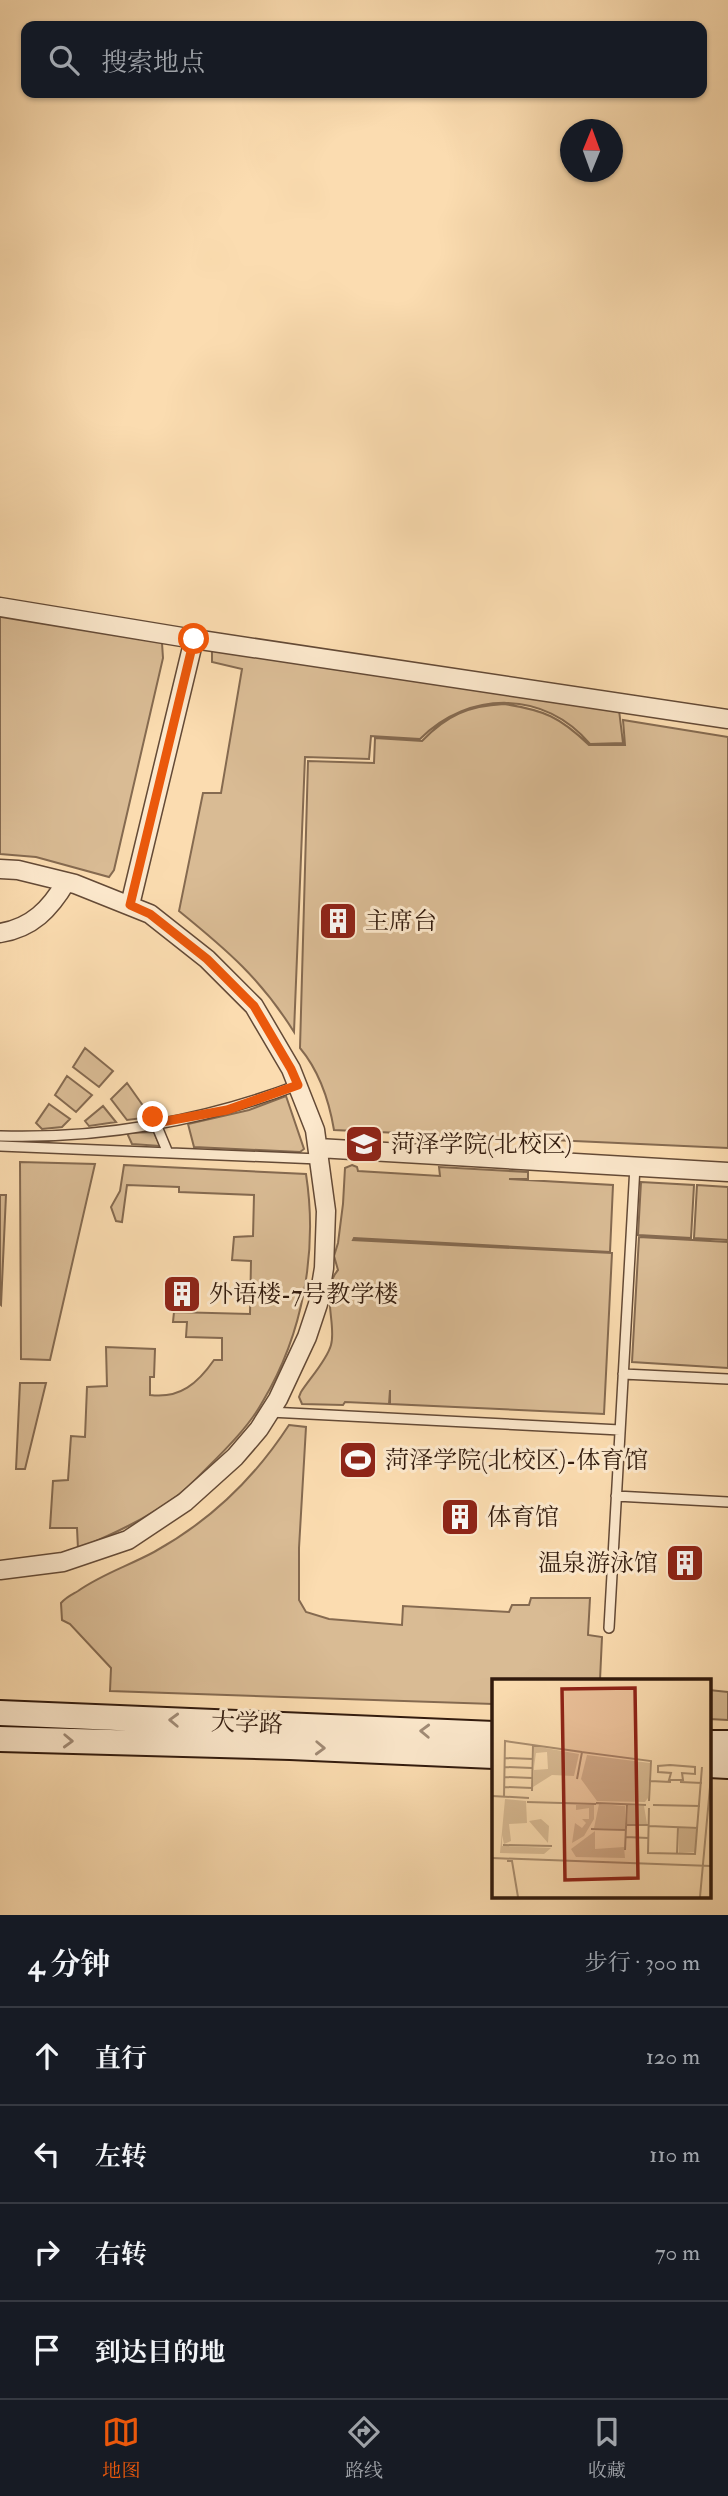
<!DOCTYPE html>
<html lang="zh">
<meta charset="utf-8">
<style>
body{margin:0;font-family:"IM FELL Double Pica","Noto Serif SC",serif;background:#20242c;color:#f1f3f6}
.compass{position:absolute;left:560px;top:119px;width:63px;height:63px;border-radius:50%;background:#171b24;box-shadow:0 2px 5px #0004;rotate:1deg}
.stop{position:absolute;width:21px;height:21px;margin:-16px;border:5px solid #ea580c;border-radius:50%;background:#fff}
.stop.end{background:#ea580c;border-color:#fff;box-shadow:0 2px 7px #0008}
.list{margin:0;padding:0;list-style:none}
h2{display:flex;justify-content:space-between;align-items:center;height:91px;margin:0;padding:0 28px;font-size:30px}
h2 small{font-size:23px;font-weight:400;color:#9ea1a6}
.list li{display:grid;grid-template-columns:46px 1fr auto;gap:21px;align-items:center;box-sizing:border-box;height:98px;padding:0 28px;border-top:2px solid #363941}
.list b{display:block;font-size:26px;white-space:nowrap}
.list em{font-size:23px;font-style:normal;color:#9ea1a6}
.icon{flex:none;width:38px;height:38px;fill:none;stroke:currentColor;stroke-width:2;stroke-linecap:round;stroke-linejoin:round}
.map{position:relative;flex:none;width:728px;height:1915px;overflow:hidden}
.search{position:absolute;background:#171b24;box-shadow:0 2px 5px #0004;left:21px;right:21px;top:21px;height:77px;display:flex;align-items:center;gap:18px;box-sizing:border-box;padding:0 24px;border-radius:14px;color:#9ea1a6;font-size:26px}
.sheet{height:483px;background:#171b24}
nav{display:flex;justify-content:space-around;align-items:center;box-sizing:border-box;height:98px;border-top:2px solid #363941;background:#171b24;font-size:19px;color:#9ea1a6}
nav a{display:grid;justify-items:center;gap:4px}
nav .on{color:#ea580c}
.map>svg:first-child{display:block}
.green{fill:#d9bb94;stroke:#856a50;stroke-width:2}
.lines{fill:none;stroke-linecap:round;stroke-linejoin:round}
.lane-casing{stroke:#644a36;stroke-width:12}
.street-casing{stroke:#644a36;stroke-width:21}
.secondary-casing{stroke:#311a0d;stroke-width:28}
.lane{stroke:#fce8cc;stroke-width:9}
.street{stroke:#fce8cc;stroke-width:18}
.secondary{stroke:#fce8cc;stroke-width:24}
.oneway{stroke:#a18b76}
.route{stroke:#ea580c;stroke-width:9}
.labels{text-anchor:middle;stroke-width:6;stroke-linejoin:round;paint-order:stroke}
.poi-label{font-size:24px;fill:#311a0d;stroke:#fce8cc;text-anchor:start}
.street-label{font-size:24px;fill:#311a0d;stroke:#fce8cc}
.inset-road{fill:none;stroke:#aa8e6f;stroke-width:2}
.view{fill:#8f2418;fill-opacity:0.15;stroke:#8f2418;stroke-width:3.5}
.inset-edge{fill:none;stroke:#311a0d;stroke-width:3.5}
</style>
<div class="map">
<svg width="728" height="1915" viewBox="0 0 728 1915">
<rect width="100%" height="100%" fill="#fbdcb0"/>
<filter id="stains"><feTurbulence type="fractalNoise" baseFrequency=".00286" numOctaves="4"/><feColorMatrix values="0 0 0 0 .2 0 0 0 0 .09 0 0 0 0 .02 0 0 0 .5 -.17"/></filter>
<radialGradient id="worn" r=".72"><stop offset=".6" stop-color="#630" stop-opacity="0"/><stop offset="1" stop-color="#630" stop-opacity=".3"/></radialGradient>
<!-- green -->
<path class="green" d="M 0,613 L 155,639 L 162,643 L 163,658 L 114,870 L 109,877 L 36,857 L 0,854 Z
M 212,647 L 619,710 L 623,743 L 590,744 C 545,690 469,690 420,739 L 371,736 L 369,759 L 305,757 L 294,1032 C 261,979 227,950 179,911 L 203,793 L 221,793 L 242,669 L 212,662 Z
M 504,704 C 544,710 560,717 589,745 L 625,745 L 623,720 L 728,737 L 728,1148 L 334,1130 C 329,1100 320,1072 300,1048 L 308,761 L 374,763 L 375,738 L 422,741 C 447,715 468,706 504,704 Z
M 85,1048 L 113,1071 L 99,1087 L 73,1067 Z
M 67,1076 L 92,1095 L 76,1112 L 55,1095 Z
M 127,1083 L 151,1117 L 127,1120 L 111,1099 Z
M 286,1096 L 304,1149 L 300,1152 L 194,1147 L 188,1124 L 249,1110 Z
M 49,1104 L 70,1119 L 62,1127 L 42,1129 L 36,1123 Z
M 103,1106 L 116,1122 L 89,1126 L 85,1121 Z
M 154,1132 L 160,1146 L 132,1144 L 127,1133 Z
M 20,1162 L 95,1164 L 50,1360 L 21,1359 Z
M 124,1165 L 306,1174 C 318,1251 303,1334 263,1401 C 250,1425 227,1448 208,1467 C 198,1477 188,1488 177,1496 C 146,1519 113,1534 78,1549 L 77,1528 L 50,1528 L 53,1481 L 68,1480 L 71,1436 L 85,1437 L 87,1387 L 107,1386 L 106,1347 L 155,1349 L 154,1377 L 150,1377 L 150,1395 C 180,1399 198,1383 214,1360 L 222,1360 L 222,1338 L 186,1337 L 187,1322 L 173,1322 L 174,1312 L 250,1314 L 251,1261 L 232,1260 L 234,1237 L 253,1236 L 254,1195 L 179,1192 L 179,1187 L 127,1185 L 122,1222 L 116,1221 L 111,1207 L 120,1191 Z
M 352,1165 L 357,1167 L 358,1171 L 440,1176 L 439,1167 L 528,1172 L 528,1179 L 509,1179 L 613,1185 L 610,1252 L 354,1238 L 353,1240 L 612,1253 L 604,1414 L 390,1404 L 390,1390 L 389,1404 L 345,1402 L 343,1405 L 302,1404 L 299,1397 L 301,1392 C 310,1378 327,1360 331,1345 C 337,1325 320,1290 338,1270 L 334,1256 L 338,1243 L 343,1204 L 345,1168 Z
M 641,1182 L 694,1185 L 691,1238 L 638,1235 Z
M 697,1185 L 728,1187 L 728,1240 L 694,1238 Z
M 0,1195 L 6,1195 L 1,1305 L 0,1304 Z
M 639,1237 L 728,1242 L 728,1368 L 632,1362 Z
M 20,1383 L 46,1383 L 25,1469 L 16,1469 Z
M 289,1425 L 306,1427 L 299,1548 L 299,1600 L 306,1612 L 329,1619 L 402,1625 L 403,1606 L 509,1612 L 512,1605 L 529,1605 L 531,1598 L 590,1598 L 588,1635 L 602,1637 L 600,1680 L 494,1680 L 493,1704 L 110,1691 L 111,1668 L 70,1624 L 62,1620 L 61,1603 C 66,1597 71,1595 78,1591 C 102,1574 128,1566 154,1552 C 210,1521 254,1479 289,1425 Z
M 709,1690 L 728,1692 L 728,1720 L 709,1719 Z"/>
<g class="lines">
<defs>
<path id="lane" d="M 153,1117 L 168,1153
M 0,1136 C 101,1139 204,1121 298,1085
M 0,1146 L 319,1159
M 623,1374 L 728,1379
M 270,1412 L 620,1430
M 616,1496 L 728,1502
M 609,1628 L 635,1166"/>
<path id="street" d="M 0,607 L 194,639
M 0,869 L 18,870 L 75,884 L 150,914 L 207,959 L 254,1006 L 291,1069 L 315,1130 L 326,1211 L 324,1268 L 318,1304 L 307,1337 L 278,1399 L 259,1429 L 235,1457 L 185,1502 L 128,1540 L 63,1562 L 0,1570
M 130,905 L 194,639 L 728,719
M 0,933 C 32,928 50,909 66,882
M 318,1148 L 728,1172"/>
<path id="secondary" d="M 0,1713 L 494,1734
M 0,1739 L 290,1747 L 494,1756
M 709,1743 L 728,1743
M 709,1765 L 728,1766"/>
</defs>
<!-- lane casing -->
<use href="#lane" class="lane-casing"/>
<!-- street casing -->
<use href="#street" class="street-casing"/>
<!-- secondary casing -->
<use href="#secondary" class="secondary-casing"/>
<!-- lane -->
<use href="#lane" class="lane"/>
<!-- street -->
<use href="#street" class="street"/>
<!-- secondary -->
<use href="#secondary" class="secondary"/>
</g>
<!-- one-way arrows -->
<defs><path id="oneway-chevron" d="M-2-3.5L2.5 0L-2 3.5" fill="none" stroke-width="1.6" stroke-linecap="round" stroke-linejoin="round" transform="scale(1.75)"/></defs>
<g class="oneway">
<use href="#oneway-chevron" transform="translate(174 1720) rotate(-178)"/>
<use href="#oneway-chevron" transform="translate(425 1731) rotate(-178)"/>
<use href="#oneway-chevron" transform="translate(68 1741) rotate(2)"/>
<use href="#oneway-chevron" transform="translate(320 1748) rotate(2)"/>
</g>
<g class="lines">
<!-- route -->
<path class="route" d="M 153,1117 L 156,1123 L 227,1110 L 298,1085 L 291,1069 L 254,1006 L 207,959 L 150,914 L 130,905 L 194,639"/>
</g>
<!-- icons -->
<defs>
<symbol id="building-square" viewBox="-11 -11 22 22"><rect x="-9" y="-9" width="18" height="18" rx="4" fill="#8f2418" stroke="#fce8cc"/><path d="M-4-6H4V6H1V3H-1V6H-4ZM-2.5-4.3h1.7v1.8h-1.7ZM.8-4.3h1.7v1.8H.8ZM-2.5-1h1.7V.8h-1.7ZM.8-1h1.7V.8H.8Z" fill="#fff"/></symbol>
<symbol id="university-square" viewBox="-11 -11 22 22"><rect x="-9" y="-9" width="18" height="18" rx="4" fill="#8f2418" stroke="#fce8cc"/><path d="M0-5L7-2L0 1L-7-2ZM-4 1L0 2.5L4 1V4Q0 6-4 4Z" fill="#fff"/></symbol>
<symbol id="stadium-square" viewBox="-11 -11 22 22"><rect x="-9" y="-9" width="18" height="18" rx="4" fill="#8f2418" stroke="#fce8cc"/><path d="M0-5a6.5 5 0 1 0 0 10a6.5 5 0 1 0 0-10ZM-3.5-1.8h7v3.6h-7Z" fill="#fff"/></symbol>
</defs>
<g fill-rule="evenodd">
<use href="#building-square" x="316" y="899" width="44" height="44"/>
<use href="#university-square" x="342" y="1122" width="44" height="44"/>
<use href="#building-square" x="160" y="1272" width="44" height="44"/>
<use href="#stadium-square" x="336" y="1438" width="44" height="44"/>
<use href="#building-square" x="438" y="1495" width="44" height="44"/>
<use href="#building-square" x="663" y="1541" width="44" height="44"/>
</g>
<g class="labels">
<!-- poi labels -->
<g class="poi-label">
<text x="365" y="929">主席台</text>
<text x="391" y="1152">菏泽学院(北校区)</text>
<text x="209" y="1302">外语楼-7号教学楼</text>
<text x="385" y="1468">菏泽学院(北校区)-体育馆</text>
<text x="487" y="1525">体育馆</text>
<text x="658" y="1571" text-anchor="end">温泉游泳馆</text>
</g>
<!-- street labels -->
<g class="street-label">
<text transform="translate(247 1723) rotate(2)" y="8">大学路</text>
</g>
</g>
<!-- overview -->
<g transform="translate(492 1679)">
<rect width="219" height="219" fill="#fbdcb0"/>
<path d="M 42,67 L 87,75 L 82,97 L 60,96 L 41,108 L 42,91 L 56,90 L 55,73 L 44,74 L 42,88 ZM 95,76 L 158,84 L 156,119 L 153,123 L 105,122 L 89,100 ZM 13,120 L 34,122 L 35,144 L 17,145 L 19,162 L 12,165 L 10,156 L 10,167 L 59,169 L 52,175 L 8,174 ZM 107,125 L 133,127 L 133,150 L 102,149 ZM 84,126 L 102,126 L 102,140 L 92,157 L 80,164 L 83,144 L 90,149 L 94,144 L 90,140 L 97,140 L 97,129 L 84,131 ZM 136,127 L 152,127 L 155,145 L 135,145 ZM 49,140 L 57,147 L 56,164 L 37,142 ZM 187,149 L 205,150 L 203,173 L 187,174 ZM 103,152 L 103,170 L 132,168 L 133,179 L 84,178 L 79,170 Z" fill="#d9bb94"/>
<path class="inset-road" d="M 13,79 L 41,80M 178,86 L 203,88 L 203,95 L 190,94 L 191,101 L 177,101 L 179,94 L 166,93 L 166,87 ZM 13,88 L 40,89M 13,98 L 40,99M 85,100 L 90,73 L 159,82 L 157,122M 158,102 L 179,103M 188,103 L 210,104M 13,108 L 40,109M 40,112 L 41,66M 0,117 L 37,119M 12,118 L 13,62 L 90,73M 35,123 L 104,125M 104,124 L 154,126M 161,126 L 208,127M 157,129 L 156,174 L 203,175 L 210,88M 134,146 L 157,146M 157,147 L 206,149M 99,150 L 134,151M 134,158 L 156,159M 11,166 L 60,167M 133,171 L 135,125M 185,175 L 186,148M 0,179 L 219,187M 15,182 L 20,182 L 26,218M 208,218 L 219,97"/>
<path class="view" d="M 143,9 L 146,199 L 73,201 L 70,10 Z"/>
<rect width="219" height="219" class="inset-edge"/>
</g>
<rect width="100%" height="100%" filter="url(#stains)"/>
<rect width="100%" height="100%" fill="url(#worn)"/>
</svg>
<svg class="compass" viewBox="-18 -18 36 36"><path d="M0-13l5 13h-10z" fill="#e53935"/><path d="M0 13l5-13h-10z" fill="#9ea1a6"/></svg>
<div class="stop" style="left:194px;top:639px"></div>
<div class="stop end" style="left:153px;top:1117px"></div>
<div class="search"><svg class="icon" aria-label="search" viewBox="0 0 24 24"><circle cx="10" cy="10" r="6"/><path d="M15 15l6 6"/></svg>搜索地点</div>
</div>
<section class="sheet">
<h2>4 分钟<small>步行 · 300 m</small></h2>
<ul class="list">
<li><svg class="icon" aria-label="ahead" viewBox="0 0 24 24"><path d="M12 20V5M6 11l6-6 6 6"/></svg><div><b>直行</b></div><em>120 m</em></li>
<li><svg class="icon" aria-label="left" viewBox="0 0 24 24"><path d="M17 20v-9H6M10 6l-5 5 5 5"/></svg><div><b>左转</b></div><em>110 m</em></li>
<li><svg class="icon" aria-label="right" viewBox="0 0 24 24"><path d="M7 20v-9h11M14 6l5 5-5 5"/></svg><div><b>右转</b></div><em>70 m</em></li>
<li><svg class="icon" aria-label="arrive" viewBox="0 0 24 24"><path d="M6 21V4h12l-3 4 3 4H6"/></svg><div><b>到达目的地</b></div></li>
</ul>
</section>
<nav>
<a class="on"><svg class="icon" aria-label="map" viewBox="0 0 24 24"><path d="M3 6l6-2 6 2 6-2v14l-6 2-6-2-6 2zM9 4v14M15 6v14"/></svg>地图</a>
<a><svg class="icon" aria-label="directions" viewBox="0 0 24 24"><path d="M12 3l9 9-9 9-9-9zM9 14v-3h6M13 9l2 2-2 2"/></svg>路线</a>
<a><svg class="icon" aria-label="saved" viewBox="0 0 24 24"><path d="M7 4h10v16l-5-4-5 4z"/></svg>收藏</a>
</nav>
